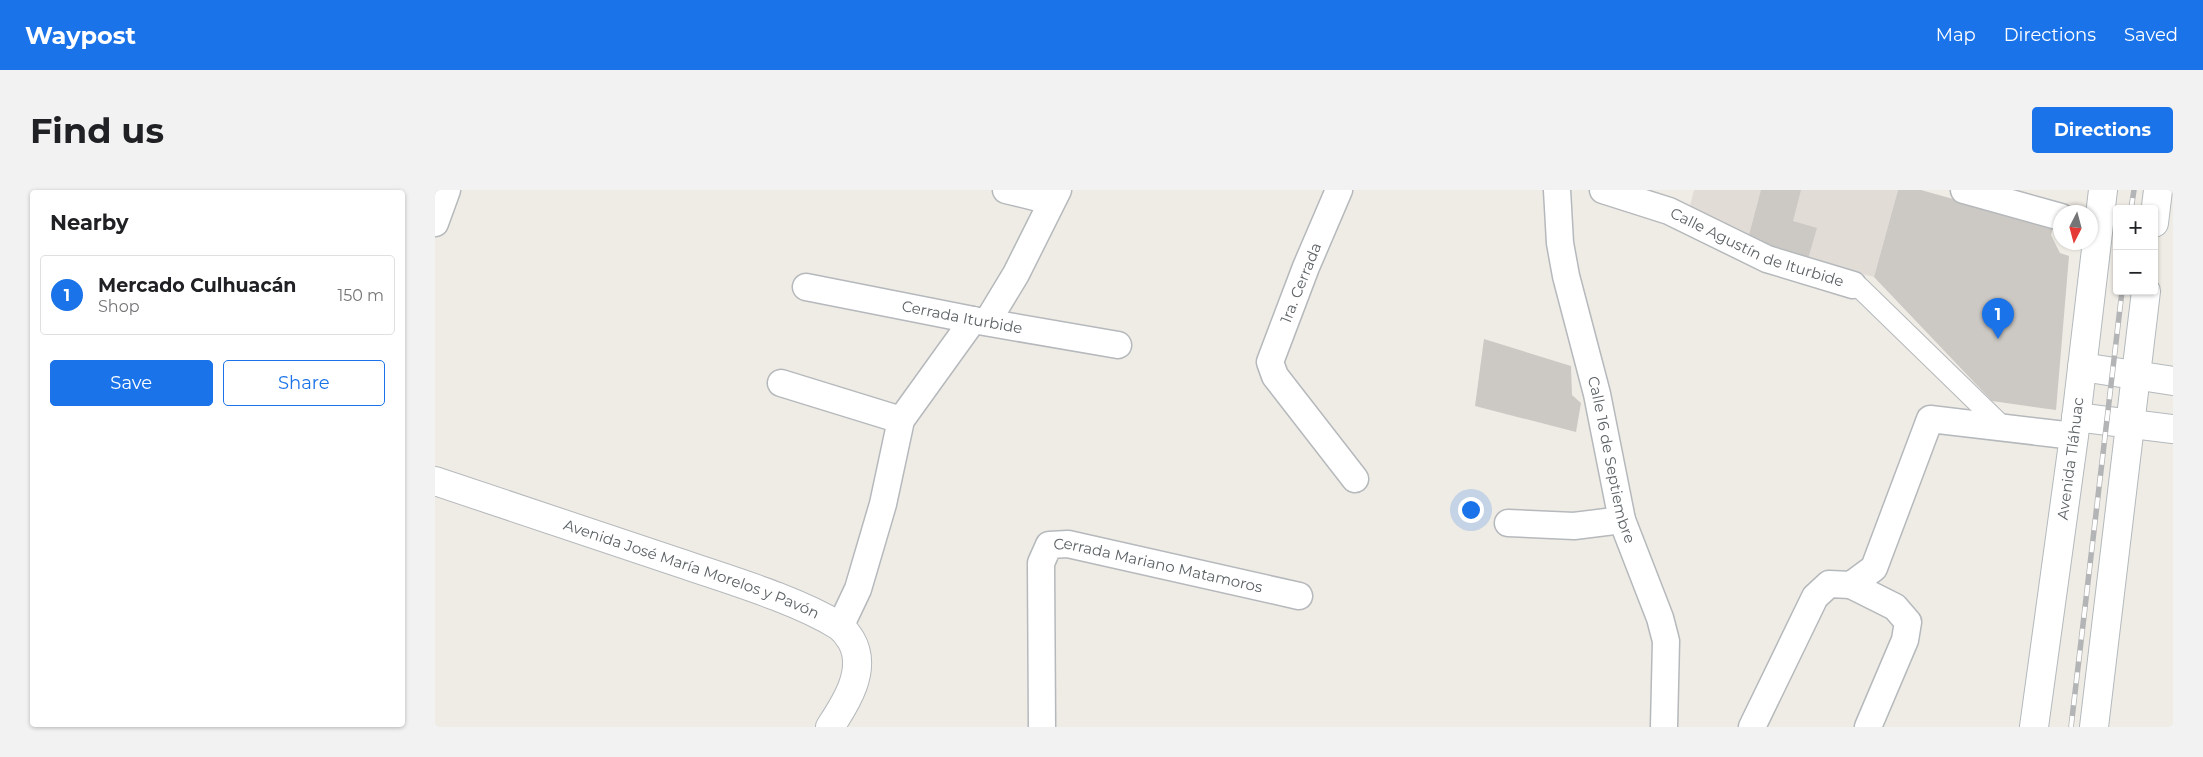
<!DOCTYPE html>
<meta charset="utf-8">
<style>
body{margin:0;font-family:Montserrat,sans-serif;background:#f2f2f2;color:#202124}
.controls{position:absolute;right:15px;top:15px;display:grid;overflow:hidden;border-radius:5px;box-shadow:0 1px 4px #0004}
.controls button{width:45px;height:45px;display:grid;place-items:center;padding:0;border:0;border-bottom:1px solid #e0e0e0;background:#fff;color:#202124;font:25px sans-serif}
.compass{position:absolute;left:1618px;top:15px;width:45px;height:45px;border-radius:50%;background:#fff;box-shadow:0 1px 4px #0004;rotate:186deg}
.you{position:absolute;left:1035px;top:319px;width:18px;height:18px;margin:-12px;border:4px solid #fff;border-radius:50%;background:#1a73e8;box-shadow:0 0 0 8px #1a73e833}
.badge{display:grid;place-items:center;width:32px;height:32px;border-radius:50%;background:#1a73e8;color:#fff;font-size:16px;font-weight:700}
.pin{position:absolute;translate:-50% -41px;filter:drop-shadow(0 1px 2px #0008)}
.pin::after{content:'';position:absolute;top:26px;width:18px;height:15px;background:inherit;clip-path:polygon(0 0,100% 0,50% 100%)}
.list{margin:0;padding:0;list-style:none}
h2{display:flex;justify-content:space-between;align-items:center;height:65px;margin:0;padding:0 20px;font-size:21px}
h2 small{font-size:16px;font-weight:400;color:#757577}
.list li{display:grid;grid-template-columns:32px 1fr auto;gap:15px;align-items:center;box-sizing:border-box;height:80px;margin:0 10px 10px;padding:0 10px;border:1px solid #e0e0e0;border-radius:5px}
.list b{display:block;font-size:19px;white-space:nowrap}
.list p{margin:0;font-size:16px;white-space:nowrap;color:#757577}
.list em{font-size:16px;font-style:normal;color:#757577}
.actions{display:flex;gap:10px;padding:15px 20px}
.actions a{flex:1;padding:11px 0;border:1px solid #1a73e8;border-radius:5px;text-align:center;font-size:18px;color:#1a73e8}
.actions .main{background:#1a73e8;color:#fff}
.map{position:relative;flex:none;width:1738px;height:537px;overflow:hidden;border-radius:5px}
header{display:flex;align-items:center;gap:30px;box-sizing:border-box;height:70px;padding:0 25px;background:#1a73e8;color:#fff}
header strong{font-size:24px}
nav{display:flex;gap:28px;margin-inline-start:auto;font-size:18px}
.intro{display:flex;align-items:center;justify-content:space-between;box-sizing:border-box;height:120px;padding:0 30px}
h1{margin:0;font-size:35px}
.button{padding:12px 22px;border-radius:5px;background:#1a73e8;color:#fff;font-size:18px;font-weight:700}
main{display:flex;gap:30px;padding:0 30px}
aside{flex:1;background:#fff;border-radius:5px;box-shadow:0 1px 4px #0004}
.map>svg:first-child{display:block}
.education{fill:#e1dcd6}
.building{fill:#ccc8c4}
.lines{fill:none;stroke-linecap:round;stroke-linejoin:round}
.pedestrian-casing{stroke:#b5b9bc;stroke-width:22}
.minor-casing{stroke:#b5b9bc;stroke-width:29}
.tertiary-casing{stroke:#b5b9bc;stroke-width:30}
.secondary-casing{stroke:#b3b9bc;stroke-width:30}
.pedestrian{stroke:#fff;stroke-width:20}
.minor{stroke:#fff;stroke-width:26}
.tertiary{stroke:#fff;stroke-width:28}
.secondary{stroke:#fff;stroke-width:28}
.rail-casing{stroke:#b3b4b5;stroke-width:5.5}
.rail{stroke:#fff;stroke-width:4;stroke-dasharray:11;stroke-linecap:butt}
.labels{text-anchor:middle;stroke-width:4.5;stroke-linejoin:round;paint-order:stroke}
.street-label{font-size:15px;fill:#5c6265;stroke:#fff}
</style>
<header>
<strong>Waypost</strong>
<nav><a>Map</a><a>Directions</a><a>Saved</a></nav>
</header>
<div class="intro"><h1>Find us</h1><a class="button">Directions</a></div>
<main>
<aside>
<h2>Nearby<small></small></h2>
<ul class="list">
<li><span class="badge">1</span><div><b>Mercado Culhuacán</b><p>Shop</p></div><em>150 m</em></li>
</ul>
<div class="actions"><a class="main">Save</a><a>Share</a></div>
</aside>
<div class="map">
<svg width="1738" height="537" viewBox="0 0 1738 537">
<rect width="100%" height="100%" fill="#efebe5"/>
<!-- education -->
<path class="education" d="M 1259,0 L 1463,0 L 1439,87 L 1329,57 L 1255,16 Z"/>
<!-- building -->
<path class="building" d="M 1326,0 L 1366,0 L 1358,31 L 1382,38 L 1373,69 L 1329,57 L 1313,49 Z
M 1463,0 L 1486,0 L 1618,37 L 1616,45 L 1625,63 L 1634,66 L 1621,220 L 1557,211 L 1439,87 Z
M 1049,149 L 1136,176 L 1137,205 L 1146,213 L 1141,242 L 1040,216 Z"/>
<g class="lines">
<defs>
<path id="pedestrian" d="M 1418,95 L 1424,97 L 1571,240"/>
<g id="minor">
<path d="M 571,0 L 616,11"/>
<path d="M 904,0 L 871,77 L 835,172 L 840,186 L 920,289"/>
<path id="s1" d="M 1122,0 L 1125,53 L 1131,86 L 1162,204 L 1187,330 L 1225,428 L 1231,451 L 1229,537"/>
<path id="s2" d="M 1168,0 L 1234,21 L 1332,69 L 1418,95"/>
<path d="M 1529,0 L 1626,27"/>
<path d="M 0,33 L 12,0"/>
<path id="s3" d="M 371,97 L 538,130 L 683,155"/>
<path d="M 552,132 L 581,84 L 623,0"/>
<path d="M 346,193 L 466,230"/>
<path d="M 1073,333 L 1139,336 L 1187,330"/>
<path d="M 1416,395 L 1460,417 L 1473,432 L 1470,450 L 1433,537"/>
<path d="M 405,437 L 423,399 L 448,314 L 466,230 L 538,130"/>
<path id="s4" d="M 607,537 L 606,373 L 614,355 L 633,354 L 864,406"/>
<path d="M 1317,537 L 1380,407 L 1394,394 L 1416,395 L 1439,378 L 1495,229 L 1639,246"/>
</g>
<g id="tertiary">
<path id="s5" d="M 0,291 C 82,318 163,346 245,373 C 294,390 360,409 404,436 C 408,439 413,445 416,450 C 433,479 411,513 395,537"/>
</g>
<g id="secondary">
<path d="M 1719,33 L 1723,0"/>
<path d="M 1647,177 L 1738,191"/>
<path d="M 1641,227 L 1738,239"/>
<path id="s6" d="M 1599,537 L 1639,246 L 1668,0"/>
<path d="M 1659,537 L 1711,101"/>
</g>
</defs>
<!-- pedestrian casing -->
<use href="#pedestrian" class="pedestrian-casing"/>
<!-- minor casing -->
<use href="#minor" class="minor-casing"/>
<!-- tertiary casing -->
<use href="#tertiary" class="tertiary-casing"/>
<!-- secondary casing -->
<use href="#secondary" class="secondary-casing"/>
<!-- pedestrian -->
<use href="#pedestrian" class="pedestrian"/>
<!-- minor -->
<use href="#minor" class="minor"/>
<!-- tertiary -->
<use href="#tertiary" class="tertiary"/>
<!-- secondary -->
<use href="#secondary" class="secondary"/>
<defs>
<path id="rail" d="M 1696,19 L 1699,0
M 1636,537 L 1687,101"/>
</defs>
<!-- rail casing -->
<use href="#rail" class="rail-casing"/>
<!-- rail -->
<use href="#rail" class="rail"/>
</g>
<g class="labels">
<!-- street labels -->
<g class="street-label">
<text dy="5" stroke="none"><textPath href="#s2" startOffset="165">Calle Agustín de Iturbide</textPath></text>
<text transform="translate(866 93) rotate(-68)" y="5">1ra. Cerrada</text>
<text dy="5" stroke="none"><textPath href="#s3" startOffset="159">Cerrada Iturbide</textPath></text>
<text dy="5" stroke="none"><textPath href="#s1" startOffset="276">Calle 16 de Septiembre</textPath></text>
<text dy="5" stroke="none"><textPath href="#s6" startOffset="271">Avenida Tláhuac</textPath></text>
<text dy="5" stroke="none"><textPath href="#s4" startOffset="295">Cerrada Mariano Matamoros</textPath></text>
<text dy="5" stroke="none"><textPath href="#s5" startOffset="271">Avenida José María Morelos y Pavón</textPath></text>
</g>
</g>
</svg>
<div class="controls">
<button>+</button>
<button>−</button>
</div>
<svg class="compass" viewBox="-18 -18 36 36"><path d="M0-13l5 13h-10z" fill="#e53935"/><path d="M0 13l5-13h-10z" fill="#757577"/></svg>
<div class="you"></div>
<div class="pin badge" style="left:1563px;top:149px">1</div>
</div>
</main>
